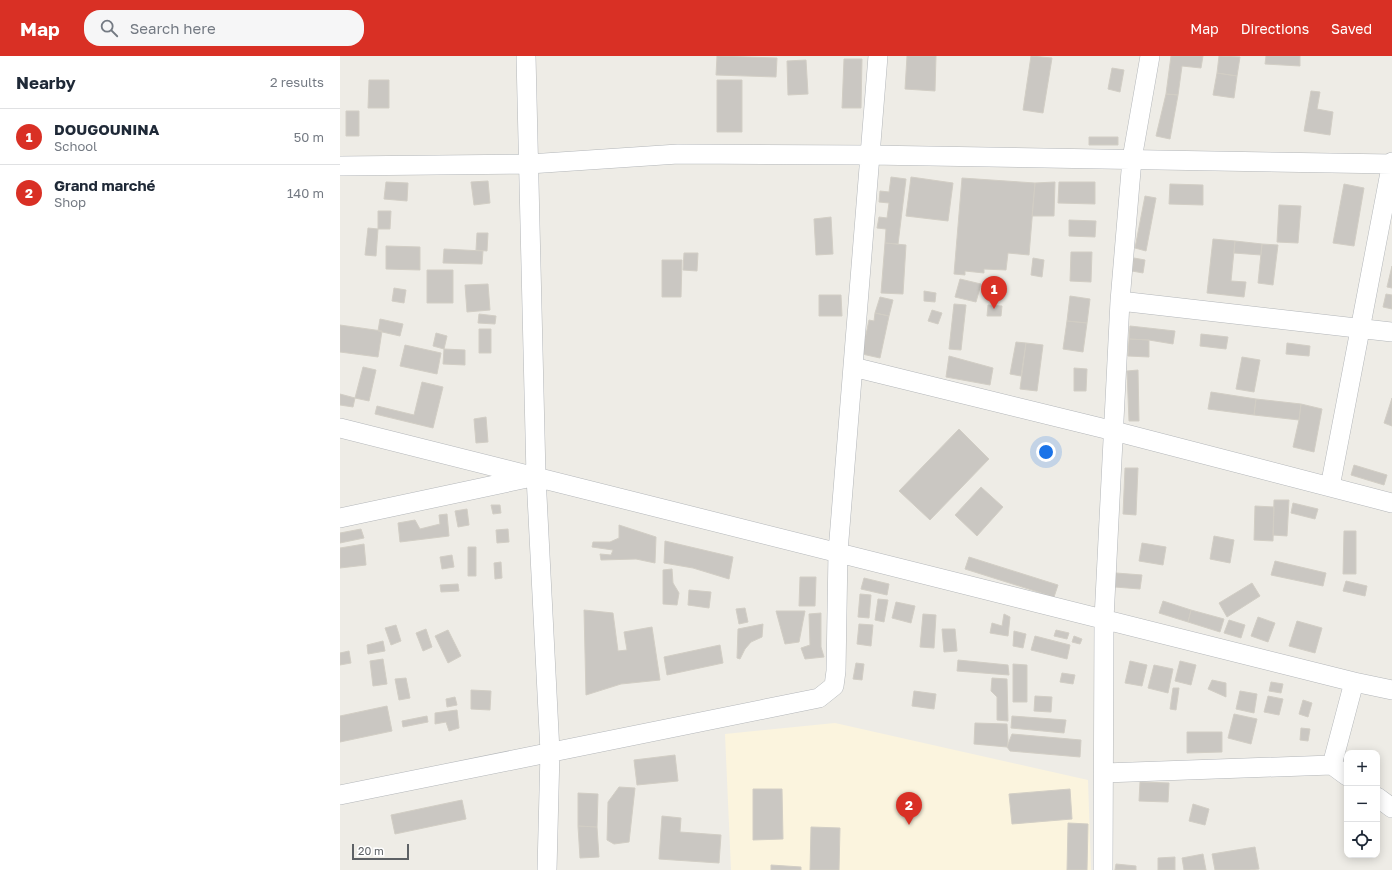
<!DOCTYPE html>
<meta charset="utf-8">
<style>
body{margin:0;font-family:"Golos Text",sans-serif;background:#f6f6f7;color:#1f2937}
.controls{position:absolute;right:12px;bottom:12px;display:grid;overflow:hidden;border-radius:8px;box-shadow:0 2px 10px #0003}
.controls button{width:36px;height:36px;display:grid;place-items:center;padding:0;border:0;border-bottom:1px solid #e0e1e3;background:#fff;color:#1f2937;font:20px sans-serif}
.scale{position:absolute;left:12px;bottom:10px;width:57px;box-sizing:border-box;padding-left:4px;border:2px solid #5d6165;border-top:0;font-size:11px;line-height:14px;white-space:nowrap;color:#5d6165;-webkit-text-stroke:3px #fff;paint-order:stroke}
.you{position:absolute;left:706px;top:396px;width:14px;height:14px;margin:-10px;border:3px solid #fff;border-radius:50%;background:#1a73e8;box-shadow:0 0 0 6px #1a73e833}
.badge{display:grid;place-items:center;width:26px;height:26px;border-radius:50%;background:#d93025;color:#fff;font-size:13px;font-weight:700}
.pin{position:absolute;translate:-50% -33px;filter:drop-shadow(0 1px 2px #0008)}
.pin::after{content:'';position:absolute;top:21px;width:14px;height:12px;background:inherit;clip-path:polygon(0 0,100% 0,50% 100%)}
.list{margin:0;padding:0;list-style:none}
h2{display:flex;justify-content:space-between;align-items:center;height:52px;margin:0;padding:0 16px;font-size:17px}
h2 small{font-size:13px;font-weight:400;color:#747a83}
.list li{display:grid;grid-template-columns:26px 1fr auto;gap:12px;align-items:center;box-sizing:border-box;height:56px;padding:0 16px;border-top:1px solid #e0e1e3}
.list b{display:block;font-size:15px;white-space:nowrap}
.list p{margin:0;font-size:13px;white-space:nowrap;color:#747a83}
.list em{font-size:13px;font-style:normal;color:#747a83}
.icon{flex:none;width:22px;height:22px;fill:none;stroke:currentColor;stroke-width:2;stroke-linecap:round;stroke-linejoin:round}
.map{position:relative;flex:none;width:1052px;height:814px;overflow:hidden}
header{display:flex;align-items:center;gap:24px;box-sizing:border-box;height:56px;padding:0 20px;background:#d93025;color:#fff}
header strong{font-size:19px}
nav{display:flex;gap:22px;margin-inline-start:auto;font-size:14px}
.search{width:280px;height:36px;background:#f6f6f7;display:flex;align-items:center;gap:10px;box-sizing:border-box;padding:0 14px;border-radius:16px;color:#747a83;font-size:15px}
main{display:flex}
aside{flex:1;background:#fff}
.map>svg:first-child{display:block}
.commercial{fill:#fbf4de}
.building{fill:#cac7c2;stroke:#d2cec5}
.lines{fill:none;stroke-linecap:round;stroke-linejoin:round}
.minor-casing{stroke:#b3b6b9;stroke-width:20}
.minor{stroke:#fff;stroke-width:19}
</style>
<header>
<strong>Map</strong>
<div class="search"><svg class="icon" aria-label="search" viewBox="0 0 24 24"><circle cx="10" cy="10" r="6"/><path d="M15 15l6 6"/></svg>Search here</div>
<nav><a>Map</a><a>Directions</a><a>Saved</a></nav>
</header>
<main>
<aside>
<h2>Nearby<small>2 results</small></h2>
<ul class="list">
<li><span class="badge">1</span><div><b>DOUGOUNINA</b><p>School</p></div><em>50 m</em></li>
<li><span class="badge">2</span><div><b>Grand marché</b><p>Shop</p></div><em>140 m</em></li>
</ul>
</aside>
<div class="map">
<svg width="1052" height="814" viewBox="0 0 1052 814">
<rect width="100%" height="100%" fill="#eeece6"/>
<!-- commercial -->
<path class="commercial" d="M 495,667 L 748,724 L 751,814 L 391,814 L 385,678 Z"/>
<!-- building -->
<path class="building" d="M 377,0 L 437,2 L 436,21 L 376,19 Z
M 567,0 L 596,0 L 595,35 L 565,33 Z
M 691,0 L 712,2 L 703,57 L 683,54 Z
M 831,0 L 863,0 L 861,12 L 842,10 L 838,39 L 826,38 Z
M 879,0 L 900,1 L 897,20 L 877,17 Z
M 926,0 L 960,0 L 960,10 L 925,8 Z
M 504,3 L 522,3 L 521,52 L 502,52 Z
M 466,4 L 468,38 L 448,39 L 447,5 Z
M 772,12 L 784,14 L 780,36 L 768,33 Z
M 877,17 L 897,20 L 894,42 L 873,39 Z
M 29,24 L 49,24 L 49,52 L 28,52 Z
M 377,24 L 402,24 L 402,76 L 377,76 Z
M 971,35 L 980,36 L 977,53 L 993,56 L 990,79 L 964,75 Z
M 826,38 L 838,39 L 830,83 L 816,80 Z
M 6,55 L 19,55 L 19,80 L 6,80 Z
M 749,81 L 778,81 L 778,89 L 749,89 Z
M 551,121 L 566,123 L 558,188 L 545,187 L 546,173 L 537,172 L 539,161 L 547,162 L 549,147 L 539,146 L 540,135 L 549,136 Z
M 571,121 L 613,127 L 608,165 L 566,160 Z
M 622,122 L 695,127 L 689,199 L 668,197 L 666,214 L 644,213 L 644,217 L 625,215 L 625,219 L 614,218 Z
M 148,125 L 150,147 L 134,149 L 131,126 Z
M 46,126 L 68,127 L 67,145 L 44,143 Z
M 715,126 L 714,160 L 692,160 L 695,127 Z
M 719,126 L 755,126 L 755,148 L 718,147 Z
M 830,128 L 863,129 L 863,149 L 829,148 Z
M 1004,128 L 1024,132 L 1014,190 L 993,187 Z
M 805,140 L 816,142 L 806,195 L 795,192 Z
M 939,149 L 961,150 L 958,187 L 937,186 Z
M 38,155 L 51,155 L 50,173 L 38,173 Z
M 491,161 L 493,198 L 476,199 L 474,163 Z
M 729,164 L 756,165 L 755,181 L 729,180 Z
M 28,172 L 38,173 L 36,200 L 25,199 Z
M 137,177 L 148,177 L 147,195 L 136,194 Z
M 873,183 L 895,185 L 891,225 L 906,226 L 904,241 L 867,237 Z
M 895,185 L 922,188 L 921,199 L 894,197 Z
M 545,187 L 566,189 L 563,238 L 541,237 Z
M 922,188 L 938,189 L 933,229 L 918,227 Z
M 46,190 L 80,191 L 80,214 L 46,213 Z
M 104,193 L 143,195 L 142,208 L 103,207 Z
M 731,196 L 752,196 L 751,226 L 730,225 Z
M 344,197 L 358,197 L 357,215 L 343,214 Z
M 693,202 L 704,204 L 702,221 L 691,219 Z
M 794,202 L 805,204 L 803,217 L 792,215 Z
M 322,204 L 342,204 L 341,241 L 322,241 Z
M 1052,210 L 1052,232 L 1047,231 Z
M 87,214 L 113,214 L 113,247 L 87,247 Z
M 620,223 L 641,228 L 636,246 L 615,241 Z
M 148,228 L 150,254 L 127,256 L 125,229 Z
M 54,232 L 66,234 L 64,247 L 52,245 Z
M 584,235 L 596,237 L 595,246 L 584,245 Z
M 1046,238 L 1052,239 L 1052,253 L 1043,251 Z
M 479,239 L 501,239 L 502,260 L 479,260 Z
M 730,240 L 750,243 L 747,267 L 727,265 Z
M 540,241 L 553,244 L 549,260 L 535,257 Z
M 614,248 L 626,249 L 621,294 L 609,293 Z
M 648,249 L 662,250 L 661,260 L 647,260 Z
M 592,254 L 602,257 L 598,268 L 588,265 Z
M 535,257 L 549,260 L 540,302 L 522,298 L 529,264 L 534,265 Z
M 139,258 L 156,260 L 155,268 L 138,267 Z
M 40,263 L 63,268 L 60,280 L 38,275 Z
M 727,265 L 747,267 L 743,296 L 723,293 Z
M 0,269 L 42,275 L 38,301 L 0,296 Z
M 790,270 L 835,275 L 833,288 L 809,284 L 789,283 Z
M 139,273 L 151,273 L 151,297 L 139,297 Z
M 96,277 L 107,280 L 104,293 L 93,290 Z
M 861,278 L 888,281 L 886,293 L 860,290 Z
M 789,283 L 809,284 L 809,301 L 788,300 Z
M 676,286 L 686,287 L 681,320 L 670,318 Z
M 686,287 L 703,289 L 697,335 L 680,333 Z
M 947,287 L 970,290 L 969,300 L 946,298 Z
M 65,289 L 101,297 L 97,318 L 60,310 Z
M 104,293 L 125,294 L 125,309 L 103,308 Z
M 609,300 L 653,312 L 650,329 L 606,321 Z
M 902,301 L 920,304 L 914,336 L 896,333 Z
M 23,311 L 36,314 L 29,345 L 15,342 Z
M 734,312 L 747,313 L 746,335 L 734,335 Z
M 798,314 L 799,365 L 789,365 L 787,315 Z
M 82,326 L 103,331 L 93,372 L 35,358 L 37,350 L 74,359 Z
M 871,336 L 916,343 L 914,359 L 868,353 Z
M 0,338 L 15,342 L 13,351 L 0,349 Z
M 1052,342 L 1052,370 L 1044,367 Z
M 916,343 L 961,348 L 959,364 L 914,359 Z
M 961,348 L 982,353 L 974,396 L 953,391 L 959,364 Z
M 146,361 L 148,386 L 136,387 L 134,363 Z
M 619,373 L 649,403 L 590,464 L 559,435 Z
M 1014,409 L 1047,419 L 1044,429 L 1011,419 Z
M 785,412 L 798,412 L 796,459 L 783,458 Z
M 641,431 L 663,451 L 637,480 L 615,459 Z
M 934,444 L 949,444 L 947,480 L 933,479 Z
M 953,447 L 978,453 L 975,463 L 951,457 Z
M 151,449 L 160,449 L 161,457 L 153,458 Z
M 915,450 L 934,451 L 933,485 L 914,484 Z
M 127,453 L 129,469 L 118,471 L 115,455 Z
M 107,458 L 109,480 L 60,486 L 58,467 L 75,464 L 80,473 L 100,468 L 99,459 Z
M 279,469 L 316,481 L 315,507 L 296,503 L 261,504 L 260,498 L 271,499 L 273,494 L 252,491 L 253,486 L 270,486 L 279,482 Z
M 21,473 L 24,482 L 0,487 L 0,477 Z
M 168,473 L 169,486 L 157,487 L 156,474 Z
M 1004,475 L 1016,475 L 1016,518 L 1003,518 Z
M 874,480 L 894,484 L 890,507 L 870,503 Z
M 325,485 L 393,501 L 389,523 L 353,512 L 324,507 Z
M 802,487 L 826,491 L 823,509 L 799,505 Z
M 24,488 L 26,509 L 0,512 L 0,492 Z
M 128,491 L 136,491 L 136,520 L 128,520 Z
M 112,499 L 114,511 L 102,513 L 100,501 Z
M 629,501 L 718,529 L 714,541 L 625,513 Z
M 935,505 L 986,517 L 983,530 L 931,519 Z
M 161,506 L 162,522 L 155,523 L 154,507 Z
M 332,513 L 333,527 L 339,537 L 337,549 L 323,548 L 323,514 Z
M 776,517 L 802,519 L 800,533 L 775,531 Z
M 460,521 L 476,521 L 475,550 L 459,550 Z
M 524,522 L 549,528 L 547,539 L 521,533 Z
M 1006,525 L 1027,530 L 1025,540 L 1003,535 Z
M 912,527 L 920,540 L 887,561 L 879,547 Z
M 118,528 L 119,535 L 101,536 L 100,529 Z
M 349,534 L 371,536 L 369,552 L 348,549 Z
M 520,538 L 531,539 L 529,562 L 518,561 Z
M 538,543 L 548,544 L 544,566 L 535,564 Z
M 823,545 L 851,554 L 848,566 L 819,557 Z
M 556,546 L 575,550 L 571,567 L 552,562 Z
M 405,552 L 408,566 L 399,568 L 396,553 Z
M 244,554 L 273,557 L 278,595 L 287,594 L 284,576 L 312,571 L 320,624 L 281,628 L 246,639 Z
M 851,554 L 884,563 L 880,576 L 848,566 Z
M 436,555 L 465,555 L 459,586 L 445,588 Z
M 481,557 L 481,591 L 484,601 L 465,603 L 461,592 L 470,589 L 469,558 Z
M 583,558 L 596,559 L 594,592 L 580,591 Z
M 664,558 L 670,561 L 668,580 L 650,577 L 652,567 L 662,570 Z
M 918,561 L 935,567 L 928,586 L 911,580 Z
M 889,564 L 905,569 L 901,582 L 884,577 Z
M 957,565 L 982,572 L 975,597 L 949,590 Z
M 423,568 L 422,581 L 411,586 L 405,593 L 400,603 L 397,602 L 398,573 Z
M 519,568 L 533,569 L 531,590 L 517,588 Z
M 56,569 L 61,585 L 51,589 L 45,572 Z
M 86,573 L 92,591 L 83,595 L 76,577 Z
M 602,573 L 615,573 L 617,595 L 604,596 Z
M 108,574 L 121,600 L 108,607 L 95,580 Z
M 716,574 L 729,577 L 727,583 L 714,580 Z
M 674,575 L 686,578 L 683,592 L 673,590 Z
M 695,580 L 730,589 L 727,603 L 691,594 Z
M 734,580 L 742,583 L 740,588 L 732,586 Z
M 43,585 L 45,595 L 28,598 L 27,589 Z
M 380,589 L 383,607 L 327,619 L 324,601 Z
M 9,595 L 11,607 L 0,609 L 0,597 Z
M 43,603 L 47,628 L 33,630 L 30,605 Z
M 618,604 L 668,609 L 669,619 L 617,615 Z
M 790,605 L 807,609 L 802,630 L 785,627 Z
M 840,605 L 856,609 L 851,629 L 835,625 Z
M 516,607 L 524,608 L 522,624 L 513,623 Z
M 673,608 L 687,609 L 687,646 L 673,646 Z
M 814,609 L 833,613 L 828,637 L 808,632 Z
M 722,617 L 735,619 L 733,628 L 720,626 Z
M 66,622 L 70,642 L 59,644 L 55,623 Z
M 652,622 L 667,623 L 668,665 L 657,664 L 657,641 L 651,635 Z
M 872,624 L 886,627 L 886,641 L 868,633 Z
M 931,626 L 943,628 L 941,637 L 929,635 Z
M 833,632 L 839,632 L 836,654 L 830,653 Z
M 131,634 L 151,635 L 150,654 L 131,653 Z
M 574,635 L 596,638 L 594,653 L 572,650 Z
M 900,635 L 917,638 L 914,657 L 896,653 Z
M 695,640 L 712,641 L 711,656 L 694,655 Z
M 928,640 L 943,643 L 939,659 L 924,656 Z
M 115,641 L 117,649 L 107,651 L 106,643 Z
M 963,644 L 972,647 L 968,661 L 959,658 Z
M 47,650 L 52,675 L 0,686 L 0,660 Z
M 117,654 L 119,672 L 109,675 L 106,666 L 95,668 L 95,657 Z
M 894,658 L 917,663 L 911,688 L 888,682 Z
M 87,660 L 88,666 L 63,671 L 62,665 Z
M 672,660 L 726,664 L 724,677 L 671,672 Z
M 635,667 L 667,668 L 668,685 L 667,691 L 634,688 Z
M 961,672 L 970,673 L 968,685 L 960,684 Z
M 847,676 L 882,676 L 882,696 L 847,697 Z
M 672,678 L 741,684 L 740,701 L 670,695 L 667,691 Z
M 335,699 L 338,725 L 297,729 L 294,704 Z
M 800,726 L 829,727 L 828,746 L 799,745 Z
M 279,731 L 295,732 L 289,786 L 274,788 L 267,784 L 268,746 Z
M 413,733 L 442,733 L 443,783 L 413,784 Z
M 730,733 L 732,763 L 672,768 L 669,738 Z
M 238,737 L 258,738 L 257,771 L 238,770 Z
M 122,744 L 126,763 L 55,778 L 51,759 Z
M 853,748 L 869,753 L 865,769 L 849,765 Z
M 322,760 L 341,762 L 340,776 L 381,779 L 379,807 L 319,803 Z
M 728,767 L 748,768 L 747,814 L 727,814 Z
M 238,770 L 257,771 L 259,801 L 240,802 Z
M 471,771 L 500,772 L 499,814 L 470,814 Z
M 915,791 L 919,813 L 909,814 L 875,814 L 872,798 Z
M 863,798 L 866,814 L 844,814 L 842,802 Z
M 835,801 L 835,814 L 818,814 L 818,802 Z
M 776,808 L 796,810 L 796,814 L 775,814 Z
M 431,809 L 461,811 L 461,814 L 431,814 Z"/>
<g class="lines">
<defs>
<path id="minor" d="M 186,0 L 196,420 L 210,696 L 207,814
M 0,110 L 189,108 L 338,98 L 530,99 L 1052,108
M 780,245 L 1052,276
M 513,311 L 774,375 L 1052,447
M 0,372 L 1014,626 L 1052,634
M 990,431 L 1052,106
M 0,462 L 192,421
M 992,709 L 1014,626
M 764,717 L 992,709 L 1007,720
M 0,739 L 479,642 L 494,630 L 496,615 L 498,496 L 538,0
M 1037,741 L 1052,752
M 763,814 L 764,563 L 780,245 L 792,103 L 810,0"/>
</defs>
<!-- minor casing -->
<use href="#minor" class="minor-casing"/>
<!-- minor -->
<use href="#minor" class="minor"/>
</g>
</svg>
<div class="controls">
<button>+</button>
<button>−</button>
<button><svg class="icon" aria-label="locate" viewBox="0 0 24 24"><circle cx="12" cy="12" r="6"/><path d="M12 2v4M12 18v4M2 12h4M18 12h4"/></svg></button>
</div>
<div class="scale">20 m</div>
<div class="you"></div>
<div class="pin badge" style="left:654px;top:253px">1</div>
<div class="pin badge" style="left:569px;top:769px">2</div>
</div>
</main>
